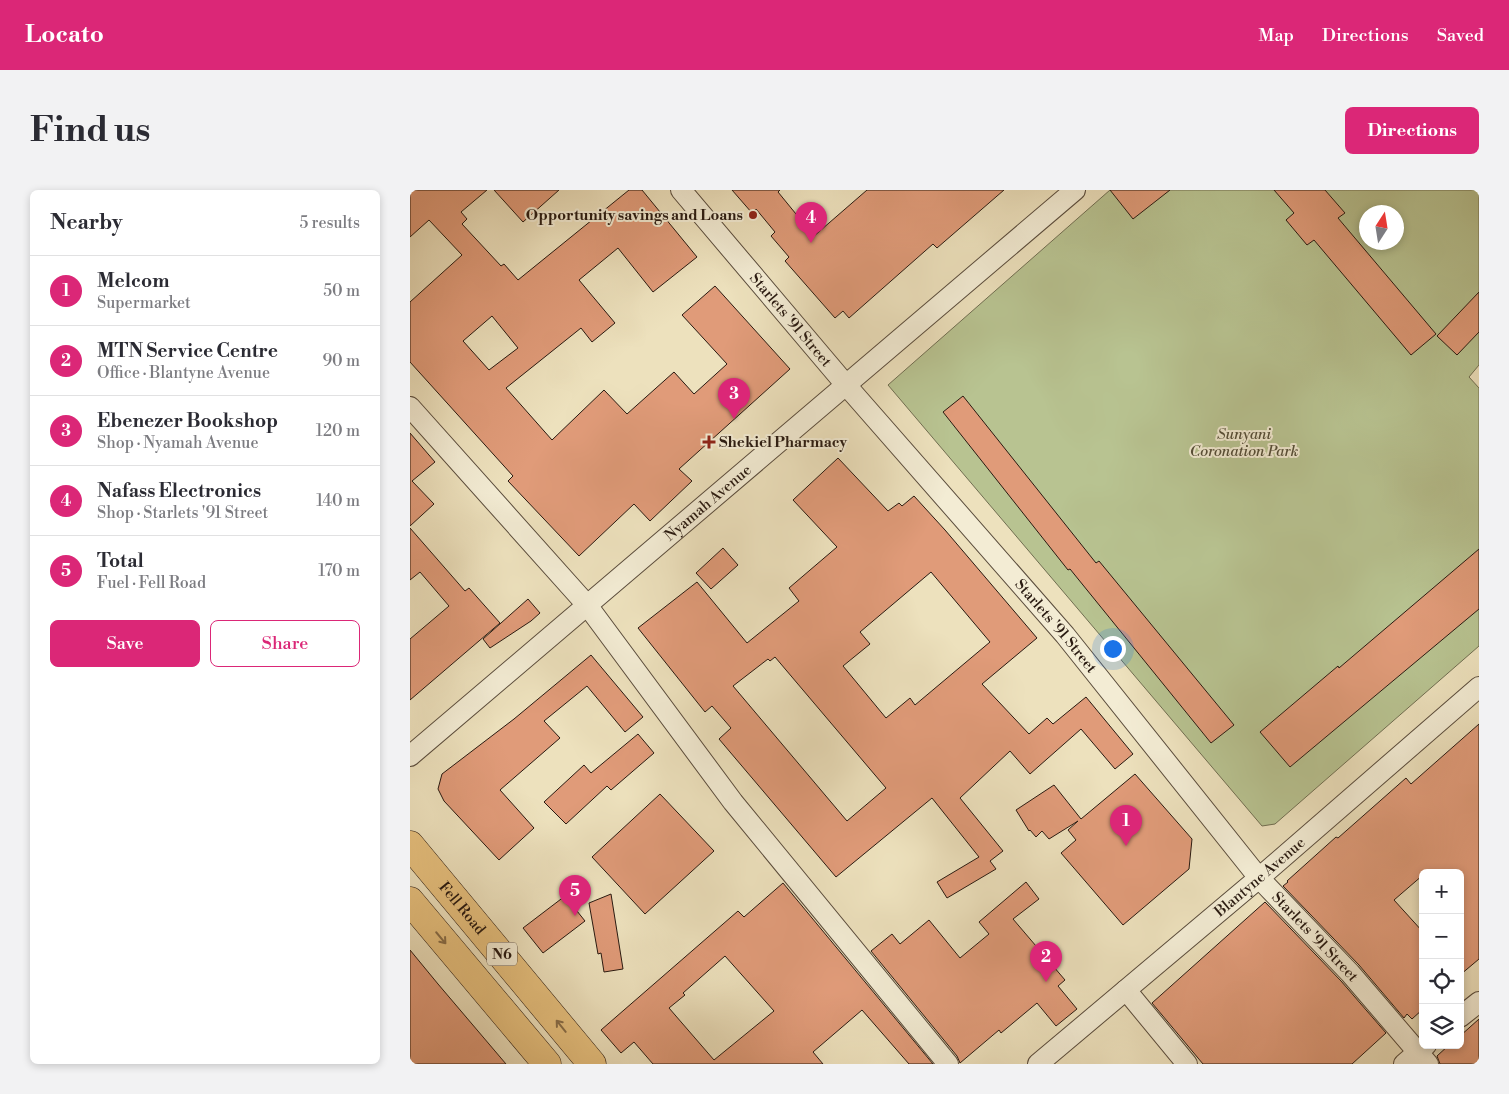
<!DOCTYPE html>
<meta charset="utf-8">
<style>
body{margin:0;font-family:"Libre Bodoni",serif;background:#f2f2f3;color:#2b2b33}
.controls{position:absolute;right:15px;bottom:15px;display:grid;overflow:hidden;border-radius:8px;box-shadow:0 2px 8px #0003}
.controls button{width:45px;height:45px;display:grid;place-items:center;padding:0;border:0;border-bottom:1px solid #e1e1e2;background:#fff;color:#2b2b33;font:25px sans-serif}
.compass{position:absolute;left:949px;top:15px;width:45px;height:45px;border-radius:50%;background:#fff;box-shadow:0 2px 8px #0003;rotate:12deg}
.you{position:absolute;left:702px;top:458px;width:18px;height:18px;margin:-12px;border:4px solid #fff;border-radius:50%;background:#1a73e8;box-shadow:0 0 0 8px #1a73e833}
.badge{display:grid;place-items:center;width:32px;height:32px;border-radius:50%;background:#db2777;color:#fff;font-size:16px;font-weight:700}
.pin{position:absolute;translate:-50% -41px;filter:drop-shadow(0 1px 2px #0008)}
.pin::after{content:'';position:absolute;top:26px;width:18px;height:15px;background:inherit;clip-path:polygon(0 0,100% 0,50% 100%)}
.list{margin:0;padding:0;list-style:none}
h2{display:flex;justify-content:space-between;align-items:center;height:65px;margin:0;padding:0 20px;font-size:21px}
h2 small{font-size:16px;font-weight:400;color:#7c7c81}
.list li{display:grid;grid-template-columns:32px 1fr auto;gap:15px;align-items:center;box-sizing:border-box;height:70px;padding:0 20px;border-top:1px solid #e1e1e2}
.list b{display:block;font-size:19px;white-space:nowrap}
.list p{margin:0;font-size:16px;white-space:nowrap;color:#7c7c81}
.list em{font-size:16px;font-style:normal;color:#7c7c81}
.actions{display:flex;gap:10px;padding:15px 20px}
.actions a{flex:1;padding:11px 0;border:1px solid #db2777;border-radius:8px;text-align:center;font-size:18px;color:#db2777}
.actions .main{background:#db2777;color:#fff}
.icon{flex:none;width:28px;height:28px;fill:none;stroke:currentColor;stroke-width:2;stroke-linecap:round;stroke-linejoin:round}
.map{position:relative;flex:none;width:1069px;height:874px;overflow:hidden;border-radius:8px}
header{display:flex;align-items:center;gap:30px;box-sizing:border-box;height:70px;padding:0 25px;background:#db2777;color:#fff}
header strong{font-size:24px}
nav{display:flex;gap:28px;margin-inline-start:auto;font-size:18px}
.intro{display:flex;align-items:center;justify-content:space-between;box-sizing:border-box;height:120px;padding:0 30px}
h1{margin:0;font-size:35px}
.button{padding:12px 22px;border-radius:8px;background:#db2777;color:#fff;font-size:18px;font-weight:700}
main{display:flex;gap:30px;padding:0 30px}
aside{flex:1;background:#fff;border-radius:8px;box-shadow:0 2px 8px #0003}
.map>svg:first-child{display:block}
.green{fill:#b8c391;stroke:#706e51;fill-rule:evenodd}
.building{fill:#e09b79;stroke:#291a11;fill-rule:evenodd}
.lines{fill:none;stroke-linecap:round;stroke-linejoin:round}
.street-casing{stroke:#5a4c3c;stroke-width:22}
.primary-casing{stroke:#291a11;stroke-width:29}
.street{stroke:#f3ecd4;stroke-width:20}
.primary{stroke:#e6c07e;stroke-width:28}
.oneway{stroke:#886d48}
.poi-dot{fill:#8f2418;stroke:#f3ecd4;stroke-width:2}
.labels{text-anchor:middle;stroke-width:4;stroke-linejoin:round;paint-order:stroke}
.shield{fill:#f3ecd4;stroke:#66594c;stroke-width:1}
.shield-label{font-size:14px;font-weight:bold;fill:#291a11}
.poi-label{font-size:15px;font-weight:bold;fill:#291a11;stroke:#f3ecd4;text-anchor:end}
.street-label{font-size:15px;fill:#291a11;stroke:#f3ecd4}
.park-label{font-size:15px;font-style:italic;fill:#544d37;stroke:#f3ecd4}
</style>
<header>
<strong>Locato</strong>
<nav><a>Map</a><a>Directions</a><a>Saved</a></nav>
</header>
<div class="intro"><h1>Find us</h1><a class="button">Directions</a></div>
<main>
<aside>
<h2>Nearby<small>5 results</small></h2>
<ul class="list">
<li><span class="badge">1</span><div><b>Melcom</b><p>Supermarket</p></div><em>50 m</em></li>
<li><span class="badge">2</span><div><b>MTN Service Centre</b><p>Office · Blantyne Avenue</p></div><em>90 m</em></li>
<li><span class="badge">3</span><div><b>Ebenezer Bookshop</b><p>Shop · Nyamah Avenue</p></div><em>120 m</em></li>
<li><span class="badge">4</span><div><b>Nafass Electronics</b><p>Shop · Starlets '91 Street</p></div><em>140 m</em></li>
<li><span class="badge">5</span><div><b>Total</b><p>Fuel · Fell Road</p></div><em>170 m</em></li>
</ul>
<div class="actions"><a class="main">Save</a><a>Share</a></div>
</aside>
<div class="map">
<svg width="1069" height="874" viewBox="0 0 1069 874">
<rect width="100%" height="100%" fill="#ede1bd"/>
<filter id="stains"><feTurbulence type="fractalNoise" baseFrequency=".004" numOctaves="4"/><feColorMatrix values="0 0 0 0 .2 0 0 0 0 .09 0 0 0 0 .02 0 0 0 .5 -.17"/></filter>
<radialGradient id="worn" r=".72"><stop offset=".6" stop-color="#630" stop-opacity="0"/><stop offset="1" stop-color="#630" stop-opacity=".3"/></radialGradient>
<!-- green -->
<path class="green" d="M 700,0 L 1069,0 L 1069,175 L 1059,187 L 1069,198 L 1069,456 L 865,634 L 852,636 L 478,195 ZM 956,22 L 986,22 L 986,52 L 956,52 Z"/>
<!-- building -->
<path class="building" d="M 0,0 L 77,0 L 51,22 L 57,29 L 52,34 L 91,76 L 94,74 L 108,90 L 219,0 L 232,0 L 287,67 L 243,102 L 208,58 L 169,90 L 205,133 L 182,152 L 171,138 L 96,198 L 142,250 L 194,200 L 217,224 L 264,182 L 284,204 L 317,174 L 272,125 L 305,96 L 380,179 L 269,279 L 282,291 L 240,331 L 224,314 L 169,366 L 98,291 L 103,286 L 0,172 L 0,112 L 52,65 L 19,30 L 0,47 ZM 82,126 L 108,158 L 79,180 L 53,151 Z
M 84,0 L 149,0 L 113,32 Z
M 322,0 L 370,0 L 368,2 L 404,46 L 457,0 L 594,0 L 527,58 L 523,54 L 439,128 L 433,121 L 425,128 L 375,71 L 379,67 L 361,46 L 365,42 L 346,19 L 342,23 Z
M 700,0 L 760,0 L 723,29 Z
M 864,0 L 915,0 L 935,23 L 928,28 L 1026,144 L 1001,165 L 904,50 L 897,55 L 876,30 L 884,23 Z
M 1069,102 L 1069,142 L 1047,165 L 1027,146 Z
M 553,206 L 686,373 L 689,371 L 824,535 L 801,553 L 660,379 L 658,380 L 533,222 Z
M 0,243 L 25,272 L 2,291 L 24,314 L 0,336 Z
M 428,268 L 478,321 L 489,313 L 492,316 L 504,306 L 535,340 L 627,448 L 572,494 L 619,544 L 637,528 L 643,534 L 676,507 L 723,564 L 705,579 L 671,539 L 620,584 L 600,561 L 550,608 L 593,661 L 580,671 L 586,679 L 537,708 L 527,692 L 569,667 L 522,608 L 426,687 L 309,549 L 321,538 L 302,516 L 295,522 L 228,438 L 287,392 L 337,453 L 389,411 L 379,398 L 427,357 L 383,310 ZM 521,382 L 580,452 L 505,515 L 500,508 L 476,528 L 433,476 L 460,454 L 450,442 ZM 365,467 L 476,598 L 437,631 L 323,496 L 358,469 L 360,471 Z
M 0,338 L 55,401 L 59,398 L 90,433 L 0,510 L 0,449 L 39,416 L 10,382 L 0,390 Z
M 313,358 L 328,375 L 301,399 L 286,383 Z
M 1069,359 L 1069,419 L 880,577 L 850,542 L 928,476 L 929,478 Z
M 118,409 L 130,423 L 121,431 L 80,458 L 73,449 Z
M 181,465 L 233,527 L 215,542 L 177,496 L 134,531 L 150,548 L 90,600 L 124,638 L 89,670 L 34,611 L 28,599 L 32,584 L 104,529 Z
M 1069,534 L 1069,769 L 1050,785 L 1050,683 L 1013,683 L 1013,685 L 984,710 L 1013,742 L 1013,819 L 1002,829 L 997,824 L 994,828 L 949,775 L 873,696 L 878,692 L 877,691 L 926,647 L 928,648 L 996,588 L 1001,594 Z
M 228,544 L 244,563 L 201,600 L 197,596 L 156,634 L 134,612 L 174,575 L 181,583 Z
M 725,584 L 782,649 L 779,679 L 713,735 L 651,663 L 666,650 L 658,640 L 668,631 L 639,649 L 632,641 L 626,647 L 620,640 L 619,641 L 606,620 L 644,595 L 671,629 Z
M 250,604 L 304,661 L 235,724 L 182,667 Z
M 616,692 L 629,709 L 603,729 L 655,790 L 648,796 L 667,819 L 646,836 L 627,813 L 591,843 L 589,840 L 550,873 L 547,866 L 461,761 L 482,744 L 490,754 L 519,730 L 550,768 L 579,744 L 569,732 Z
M 373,693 L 523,874 L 499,874 L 452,820 L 403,862 L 413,874 L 243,874 L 224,852 L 211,863 L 191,840 L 328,721 L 334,727 ZM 315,766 L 364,821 L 304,870 L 259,818 L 275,805 L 273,803 Z
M 201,704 L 213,779 L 194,782 L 191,763 L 188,764 L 179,713 Z
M 155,706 L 175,731 L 133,763 L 113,738 Z
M 855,712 L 931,791 L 976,843 L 942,874 L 793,874 L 742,813 Z
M 0,760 L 28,794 L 96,874 L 0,874 Z
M 1069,829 L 1069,874 L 1030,874 L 1027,866 L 1039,855 L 1050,855 L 1050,846 Z"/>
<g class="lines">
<defs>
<g id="street">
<path id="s1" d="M 271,0 L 436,195 L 655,445 L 849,688 L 940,783 L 1018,874"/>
<path d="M 0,217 L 177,415 L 323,612 L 538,874"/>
<path id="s2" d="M 0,566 L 665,0"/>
<path d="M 716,800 L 777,874"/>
<path d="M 1050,827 L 1069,812"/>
<path id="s3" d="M 628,874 L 849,688 L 1069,497"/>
<path d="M 994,874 L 1016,855"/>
</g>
<g id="primary">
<path id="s4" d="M 0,655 L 182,874"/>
<path d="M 0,711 L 137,874"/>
</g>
</defs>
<!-- street casing -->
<use href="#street" class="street-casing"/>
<!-- primary casing -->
<use href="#primary" class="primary-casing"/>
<!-- street -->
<use href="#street" class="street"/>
<!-- primary -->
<use href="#primary" class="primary"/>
</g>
<!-- one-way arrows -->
<defs><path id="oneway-shaft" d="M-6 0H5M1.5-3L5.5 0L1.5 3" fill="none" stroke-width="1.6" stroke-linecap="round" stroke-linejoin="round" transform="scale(1.25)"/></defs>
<g class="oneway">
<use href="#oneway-shaft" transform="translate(31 748) rotate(50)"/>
<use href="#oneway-shaft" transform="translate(151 836) rotate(-129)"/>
</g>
<!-- markers -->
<g class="poi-dot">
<circle cx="343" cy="25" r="5"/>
<path d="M296.5 244.5h5v5h5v5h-5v5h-5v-5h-5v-5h5z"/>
</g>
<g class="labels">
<!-- shield labels -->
<rect class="shield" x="77" y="752.5" width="30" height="23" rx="4"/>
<g class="shield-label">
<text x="92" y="769">N6</text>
</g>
<!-- poi labels -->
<g class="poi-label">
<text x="333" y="30">Opportunity savings and Loans</text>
<text x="309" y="257" text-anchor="start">Shekiel Pharmacy</text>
</g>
<!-- street labels -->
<g class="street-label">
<text dy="5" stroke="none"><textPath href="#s1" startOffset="170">Starlets '91 Street</textPath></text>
<text dy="5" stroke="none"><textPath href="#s2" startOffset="391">Nyamah Avenue</textPath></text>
<text dy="5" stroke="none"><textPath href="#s1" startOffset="575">Starlets '91 Street</textPath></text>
<text dy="5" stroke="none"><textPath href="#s3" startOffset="290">Blantyne Avenue</textPath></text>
<text dy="5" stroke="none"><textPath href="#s4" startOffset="82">Fell Road</textPath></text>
<text dy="5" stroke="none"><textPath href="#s1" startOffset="980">Starlets '91 Street</textPath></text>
</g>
<!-- park labels -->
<g class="park-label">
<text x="834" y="249">Sunyani<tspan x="834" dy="17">Coronation Park</tspan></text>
</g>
</g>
<rect width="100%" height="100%" filter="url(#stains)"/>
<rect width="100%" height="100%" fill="url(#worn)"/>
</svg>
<div class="controls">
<button>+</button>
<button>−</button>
<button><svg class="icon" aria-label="locate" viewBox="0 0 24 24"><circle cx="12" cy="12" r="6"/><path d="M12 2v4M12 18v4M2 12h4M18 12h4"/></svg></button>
<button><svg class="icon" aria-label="layers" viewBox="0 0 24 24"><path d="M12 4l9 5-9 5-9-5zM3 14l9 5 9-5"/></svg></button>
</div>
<svg class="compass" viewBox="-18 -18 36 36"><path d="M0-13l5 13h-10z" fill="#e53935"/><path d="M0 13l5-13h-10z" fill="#7c7c81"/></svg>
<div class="you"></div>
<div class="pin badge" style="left:716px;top:656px">1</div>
<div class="pin badge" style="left:636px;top:792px">2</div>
<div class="pin badge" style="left:324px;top:229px">3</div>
<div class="pin badge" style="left:401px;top:53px">4</div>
<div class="pin badge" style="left:165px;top:726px">5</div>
</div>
</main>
